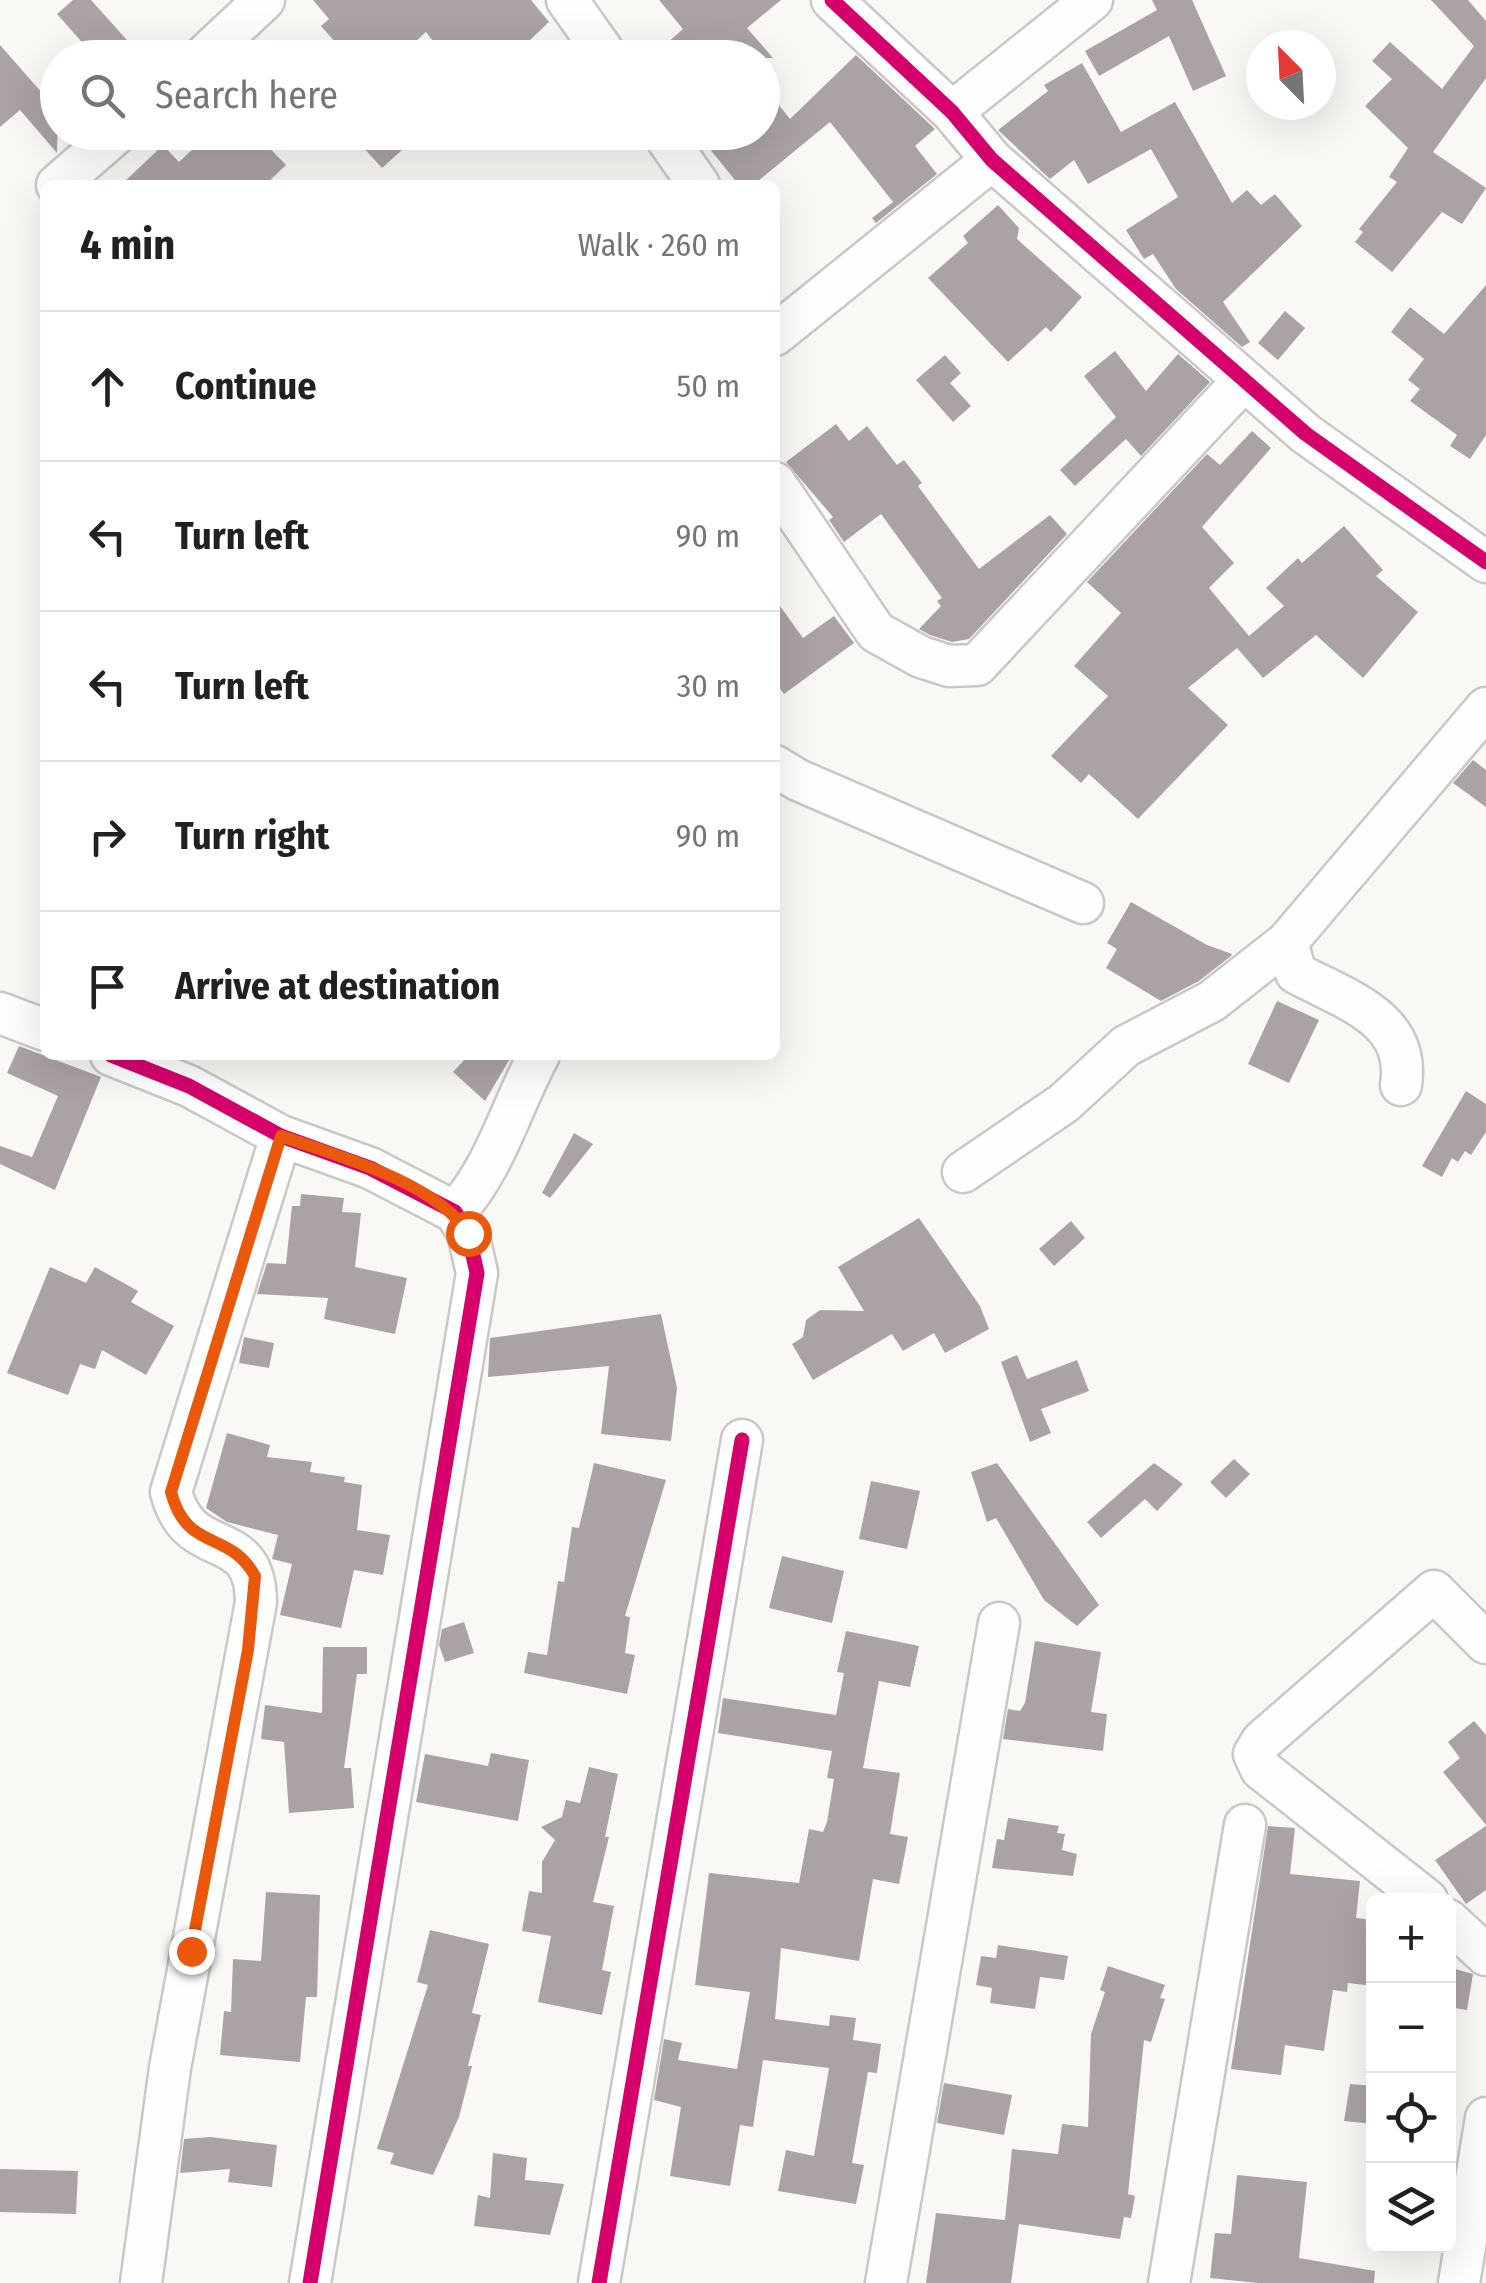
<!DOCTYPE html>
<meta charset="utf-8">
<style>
body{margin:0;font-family:"Fira Sans Condensed",sans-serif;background:#f2f2f2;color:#202124}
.controls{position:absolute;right:30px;bottom:30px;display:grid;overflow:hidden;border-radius:15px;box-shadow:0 10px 40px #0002}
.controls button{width:90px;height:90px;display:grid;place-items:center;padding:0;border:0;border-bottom:2px solid #e0e0e0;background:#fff;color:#202124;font:50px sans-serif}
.compass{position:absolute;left:1246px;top:30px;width:90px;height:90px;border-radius:50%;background:#fff;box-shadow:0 10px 40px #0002;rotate:336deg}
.stop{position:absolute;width:30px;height:30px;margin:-22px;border:8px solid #ea580c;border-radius:50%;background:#fff}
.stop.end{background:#ea580c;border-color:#fff;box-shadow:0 2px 10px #0008}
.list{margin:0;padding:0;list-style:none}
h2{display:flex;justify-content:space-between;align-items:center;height:130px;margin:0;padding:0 40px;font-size:42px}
h2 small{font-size:32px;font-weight:400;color:#757577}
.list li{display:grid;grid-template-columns:65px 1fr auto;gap:30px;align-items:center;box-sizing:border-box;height:150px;padding:0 40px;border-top:2px solid #e0e0e0}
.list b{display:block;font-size:38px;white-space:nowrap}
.list em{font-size:32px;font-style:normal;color:#757577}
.icon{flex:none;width:55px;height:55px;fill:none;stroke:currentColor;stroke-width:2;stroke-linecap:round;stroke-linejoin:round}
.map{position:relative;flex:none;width:1486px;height:2283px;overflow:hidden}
.search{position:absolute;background:#fff;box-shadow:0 10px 40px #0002;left:40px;top:40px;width:740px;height:110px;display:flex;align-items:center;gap:25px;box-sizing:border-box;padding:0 35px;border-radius:55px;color:#757577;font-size:38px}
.panel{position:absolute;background:#fff;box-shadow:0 10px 40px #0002;left:40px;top:180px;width:740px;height:880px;border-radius:15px}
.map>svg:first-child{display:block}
.building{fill:#aba2a5}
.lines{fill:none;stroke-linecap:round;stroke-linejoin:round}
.minor-casing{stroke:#cac8c6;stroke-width:45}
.minor{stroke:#fefefe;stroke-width:40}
.cycleway-casing{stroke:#fff;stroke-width:21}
.cycleway{stroke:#d6006c;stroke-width:15}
.route{stroke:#ea580c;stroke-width:12}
</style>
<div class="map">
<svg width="1486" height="2283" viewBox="0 0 1486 2283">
<rect width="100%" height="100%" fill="#faf8f5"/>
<!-- building -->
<path class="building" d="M 73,0 L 91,0 L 143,58 L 96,58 L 57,14 Z
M 313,0 L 531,0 L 549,22 L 511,58 L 446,58 L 426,32 L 397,58 L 349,58 L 321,26 L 329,19 Z
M 659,0 L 781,0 L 747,28 L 773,58 L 650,58 L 683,29 Z
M 1152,0 L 1192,0 L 1226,76 L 1193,91 L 1169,36 L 1099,76 L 1085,51 L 1157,10 Z
M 1431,0 L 1468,0 L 1486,21 L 1486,78 L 1433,152 L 1486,188 L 1462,224 L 1442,212 L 1392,272 L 1355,242 L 1363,232 L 1359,229 L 1397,182 L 1389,177 L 1408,148 L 1365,106 L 1392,79 L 1372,61 L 1390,42 L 1442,89 L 1474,46 Z
M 0,45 L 58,111 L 57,153 L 20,110 L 0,127 Z
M 856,55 L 935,129 L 915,146 L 937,174 L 876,223 L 872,218 L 893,202 L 830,122 L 753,185 L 739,185 L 696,132 L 762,132 L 762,84 L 790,119 Z
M 1082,63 L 1121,132 L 1175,102 L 1232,203 L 1247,190 L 1261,205 L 1275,194 L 1302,226 L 1223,302 L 1250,342 L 1242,347 L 1176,289 L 1153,254 L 1144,259 L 1126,230 L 1178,197 L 1151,149 L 1088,184 L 1074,160 L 1050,179 L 998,130 L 1048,91 L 1044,85 Z
M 211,132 L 254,132 L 286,165 L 265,185 L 121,185 L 163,145 L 179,162 Z
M 349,132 L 422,132 L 382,168 Z
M 998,205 L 1019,228 L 1017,239 L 1082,297 L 1051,332 L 1046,327 L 1008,362 L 928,278 L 968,243 L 963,236 Z
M 1486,285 L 1486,435 L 1470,459 L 1450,446 L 1457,435 L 1410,401 L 1420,389 L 1408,380 L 1424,359 L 1391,332 L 1410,307 L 1444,334 Z
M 1285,311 L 1305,328 L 1278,360 L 1258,343 Z
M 1115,351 L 1146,391 L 1178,354 L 1210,382 L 1141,456 L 1126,439 L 1075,486 L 1060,470 L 1116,417 L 1084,376 Z
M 945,355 L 961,373 L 950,383 L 971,406 L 953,422 L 916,380 Z
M 836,424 L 849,441 L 867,426 L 897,465 L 904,460 L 922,483 L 918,486 L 979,569 L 1050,515 L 1067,534 L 969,639 L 952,642 L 930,635 L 919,629 L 941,606 L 937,601 L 942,598 L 881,514 L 844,542 L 829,520 L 833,517 L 786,462 Z
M 1252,431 L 1271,448 L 1202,527 L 1234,563 L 1209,588 L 1249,636 L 1284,606 L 1266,588 L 1298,558 L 1302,563 L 1344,526 L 1383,570 L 1376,576 L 1418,612 L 1363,678 L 1316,635 L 1263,678 L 1237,648 L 1188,688 L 1228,725 L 1138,819 L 1089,774 L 1081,783 L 1051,756 L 1108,696 L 1074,666 L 1121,613 L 1087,582 L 1207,454 L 1220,465 Z
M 775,599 L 803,638 L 834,616 L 854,643 L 784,694 L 775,682 Z
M 1473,760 L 1486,770 L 1486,807 L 1453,783 Z
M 1131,902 L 1207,945 L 1232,954 L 1231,956 L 1199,981 L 1161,1001 L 1106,968 L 1117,949 L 1107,943 Z
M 1277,1001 L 1319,1020 L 1289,1083 L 1248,1064 Z
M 19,1046 L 101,1077 L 55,1190 L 0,1164 L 0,1146 L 32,1157 L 58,1096 L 7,1073 Z
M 469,1055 L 512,1055 L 485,1101 L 453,1072 Z
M 1466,1091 L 1486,1104 L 1486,1132 L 1471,1155 L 1465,1151 L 1458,1162 L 1452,1158 L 1442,1177 L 1422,1166 Z
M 574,1133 L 593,1144 L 550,1198 L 542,1193 Z
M 301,1194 L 344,1198 L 342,1212 L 361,1213 L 355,1267 L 407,1278 L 395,1334 L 324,1319 L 328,1298 L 257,1294 L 267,1263 L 286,1264 L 292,1206 L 300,1206 Z
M 919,1218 L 980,1306 L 989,1329 L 945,1353 L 934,1333 L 903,1351 L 892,1334 L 813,1380 L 792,1344 L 803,1337 L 806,1320 L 820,1310 L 864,1311 L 838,1267 Z
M 1071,1221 L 1085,1238 L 1054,1266 L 1039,1249 Z
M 50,1267 L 86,1283 L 95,1267 L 138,1291 L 131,1302 L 174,1326 L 146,1375 L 102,1350 L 95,1369 L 80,1364 L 68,1395 L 7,1373 Z
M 661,1314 L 677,1388 L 671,1441 L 601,1434 L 609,1366 L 488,1377 L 490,1338 Z
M 244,1337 L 274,1343 L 269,1368 L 239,1363 Z
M 1017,1355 L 1027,1379 L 1077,1360 L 1089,1391 L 1041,1409 L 1051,1433 L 1030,1442 L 1001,1362 Z
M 227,1433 L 270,1445 L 267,1457 L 312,1462 L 310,1472 L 345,1477 L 344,1482 L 362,1485 L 357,1530 L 390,1535 L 383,1575 L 354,1570 L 341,1628 L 280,1615 L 292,1564 L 272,1559 L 278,1535 L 227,1522 L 206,1508 Z
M 1234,1459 L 1250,1474 L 1226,1498 L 1210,1482 Z
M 594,1463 L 666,1480 L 625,1616 L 630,1617 L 625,1653 L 635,1655 L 627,1694 L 524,1673 L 528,1652 L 547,1655 L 558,1581 L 564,1582 L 572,1527 L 579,1528 Z
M 997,1463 L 1099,1605 L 1077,1626 L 1044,1600 L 996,1518 L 987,1522 L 971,1472 Z
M 1154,1463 L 1183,1484 L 1157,1511 L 1145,1499 L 1101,1538 L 1087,1522 Z
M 871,1481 L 920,1491 L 907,1549 L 859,1539 Z
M 782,1556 L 844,1571 L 832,1623 L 769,1608 Z
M 464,1622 L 474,1653 L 445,1662 L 439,1645 L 442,1629 Z
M 846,1631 L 919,1646 L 910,1687 L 879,1681 L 863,1768 L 900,1773 L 890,1834 L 908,1837 L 899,1884 L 873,1879 L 859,1961 L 781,1948 L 775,2019 L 829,2026 L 830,2015 L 856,2018 L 853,2040 L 881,2044 L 877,2073 L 868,2072 L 852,2163 L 864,2165 L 856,2204 L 778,2191 L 786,2150 L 814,2156 L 829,2068 L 763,2060 L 753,2127 L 740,2125 L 730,2186 L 670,2176 L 681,2107 L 654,2100 L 664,2039 L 682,2043 L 678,2060 L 737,2069 L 750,1992 L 695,1985 L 709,1873 L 799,1883 L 809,1829 L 823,1832 L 827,1822 L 834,1779 L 827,1778 L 832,1751 L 718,1733 L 723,1698 L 836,1715 L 844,1673 L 837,1672 Z
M 1035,1641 L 1101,1652 L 1091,1712 L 1107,1714 L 1103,1751 L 1003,1739 L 1008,1709 L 1020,1711 L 1025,1703 Z
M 323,1647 L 367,1647 L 367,1674 L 357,1674 L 344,1768 L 351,1768 L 354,1808 L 289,1813 L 284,1742 L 261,1739 L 265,1705 L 322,1713 Z
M 1474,1721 L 1486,1735 L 1486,1825 L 1443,1772 L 1460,1758 L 1448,1742 Z
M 491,1753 L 529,1760 L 518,1821 L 416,1802 L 425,1754 L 488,1766 Z
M 589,1767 L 618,1774 L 605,1837 L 609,1837 L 593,1902 L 614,1906 L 602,1970 L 611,1972 L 602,2015 L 538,2002 L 551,1936 L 522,1931 L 529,1891 L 542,1893 L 542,1862 L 555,1840 L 541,1827 L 562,1817 L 566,1800 L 580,1803 Z
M 1008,1818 L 1059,1826 L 1057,1833 L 1065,1834 L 1062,1850 L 1077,1854 L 1073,1876 L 992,1868 L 997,1839 L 1004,1840 Z
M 1268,1826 L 1295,1828 L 1290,1874 L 1360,1881 L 1356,1918 L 1374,1920 L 1374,1986 L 1348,1983 L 1347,1992 L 1333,1990 L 1324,2051 L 1285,2045 L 1281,2075 L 1231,2069 Z
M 1486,1826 L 1486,1890 L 1466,1904 L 1435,1860 Z
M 266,1892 L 320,1895 L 317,1997 L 306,1997 L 300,2062 L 220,2055 L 224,2011 L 231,2012 L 233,1959 L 261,1961 Z
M 430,1930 L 489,1944 L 472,2013 L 481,2015 L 468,2066 L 472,2066 L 459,2117 L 433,2175 L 390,2164 L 394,2153 L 377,2149 L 428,1985 L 417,1982 Z
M 998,1945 L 1068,1956 L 1064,1980 L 1040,1977 L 1035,2009 L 990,2003 L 992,1988 L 976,1985 L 981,1956 L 996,1958 Z
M 1108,1966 L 1165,1985 L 1160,1998 L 1165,1999 L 1151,2042 L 1144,2040 L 1128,2194 L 1135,2196 L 1131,2218 L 1124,2217 L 1120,2239 L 1019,2224 L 1011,2283 L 926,2283 L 936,2213 L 1005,2220 L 1012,2149 L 1058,2154 L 1062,2124 L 1088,2127 L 1091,2034 L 1105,1992 L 1100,1990 Z
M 1448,1967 L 1473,1974 L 1467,2010 L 1448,2007 Z
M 944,2083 L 1012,2095 L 1004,2135 L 937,2123 Z
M 1350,2084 L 1374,2086 L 1374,2124 L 1344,2121 Z
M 210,2137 L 277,2145 L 272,2187 L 228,2182 L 230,2169 L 180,2173 L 184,2139 Z
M 493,2153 L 527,2158 L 525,2180 L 564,2184 L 550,2235 L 474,2226 L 478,2195 L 490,2198 Z
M 0,2169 L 78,2171 L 76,2214 L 0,2212 Z
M 1237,2175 L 1307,2182 L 1299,2258 L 1375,2271 L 1374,2283 L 1258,2283 L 1210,2278 L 1215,2233 L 1231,2234 Z"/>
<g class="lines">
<defs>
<path id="minor" d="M 567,0 L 608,58
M 832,0 L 952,112 L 992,160 L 1306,434 L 1486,562
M 202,58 L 264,0
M 952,112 L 1092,0
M 662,132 L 699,185
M 57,185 L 118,132
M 775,335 L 992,160
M 775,483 L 876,632 L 921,657 L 949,666 L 977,665 L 1244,380
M 775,766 L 798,780 L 1083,903
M 0,1013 L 45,1030
M 111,1055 L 189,1086 L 281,1136 L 370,1168 L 455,1212 L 468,1233 L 477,1273 L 310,2283
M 1401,1085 C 1411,1018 1346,1000 1296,973 L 1287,942 L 1486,708
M 963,1172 L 1064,1103 L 1126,1046 L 1212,1001 L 1287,942
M 455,1212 C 495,1169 511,1107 539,1055
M 1427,1900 L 1261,1769 L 1254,1754 L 1262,1741 L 1434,1591 L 1486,1643
M 1448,1920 L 1486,1955
M 141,2283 L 170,2068 L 256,1602 C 255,1523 190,1565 171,1492 L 281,1136
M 599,2283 L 742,1440
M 886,2283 L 999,1623
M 1169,2283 L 1245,1825
M 1459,2283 L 1486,2118"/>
</defs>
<!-- minor casing -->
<use href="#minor" class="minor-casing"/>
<!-- minor -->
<use href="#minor" class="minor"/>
<defs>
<path id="cycleway" d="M 832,0 L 952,112 L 992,160 L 1306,434 L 1486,562
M 111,1055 L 189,1086 L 281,1136 L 370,1168 L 455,1212 L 468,1233 L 477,1273 L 310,2283
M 599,2283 L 742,1440"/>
</defs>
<!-- cycleway casing -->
<use href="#cycleway" class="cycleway-casing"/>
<!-- cycleway -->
<use href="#cycleway" class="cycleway"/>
</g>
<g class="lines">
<!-- route -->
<path class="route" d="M 191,1951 L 248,1650 L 255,1576 C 229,1529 187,1553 171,1492 L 281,1136 C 338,1156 435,1182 468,1233"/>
</g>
</svg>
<div class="controls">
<button>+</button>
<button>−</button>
<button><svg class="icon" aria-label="locate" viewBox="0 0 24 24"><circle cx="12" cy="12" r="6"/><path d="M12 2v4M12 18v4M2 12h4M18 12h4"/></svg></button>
<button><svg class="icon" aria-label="layers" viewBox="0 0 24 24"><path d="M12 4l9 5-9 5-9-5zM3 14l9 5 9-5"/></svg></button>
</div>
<svg class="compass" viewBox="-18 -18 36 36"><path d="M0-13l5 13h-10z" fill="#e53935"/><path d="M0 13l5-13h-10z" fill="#757577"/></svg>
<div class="stop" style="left:468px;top:1233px"></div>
<div class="stop end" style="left:191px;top:1951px"></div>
<div class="search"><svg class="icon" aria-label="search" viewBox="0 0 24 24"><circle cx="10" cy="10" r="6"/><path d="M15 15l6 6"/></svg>Search here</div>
<section class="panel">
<h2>4 min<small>Walk · 260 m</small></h2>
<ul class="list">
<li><svg class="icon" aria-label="ahead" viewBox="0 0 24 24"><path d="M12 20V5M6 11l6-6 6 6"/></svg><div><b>Continue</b></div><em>50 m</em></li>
<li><svg class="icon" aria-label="left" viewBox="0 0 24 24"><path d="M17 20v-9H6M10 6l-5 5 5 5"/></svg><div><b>Turn left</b></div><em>90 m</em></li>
<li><svg class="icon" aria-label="left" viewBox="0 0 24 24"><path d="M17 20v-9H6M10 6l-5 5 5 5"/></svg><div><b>Turn left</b></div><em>30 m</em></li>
<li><svg class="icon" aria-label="right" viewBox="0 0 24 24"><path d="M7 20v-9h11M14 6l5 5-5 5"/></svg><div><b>Turn right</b></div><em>90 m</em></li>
<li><svg class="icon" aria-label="arrive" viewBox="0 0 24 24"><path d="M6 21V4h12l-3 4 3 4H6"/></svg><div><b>Arrive at destination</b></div></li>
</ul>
</section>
</div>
